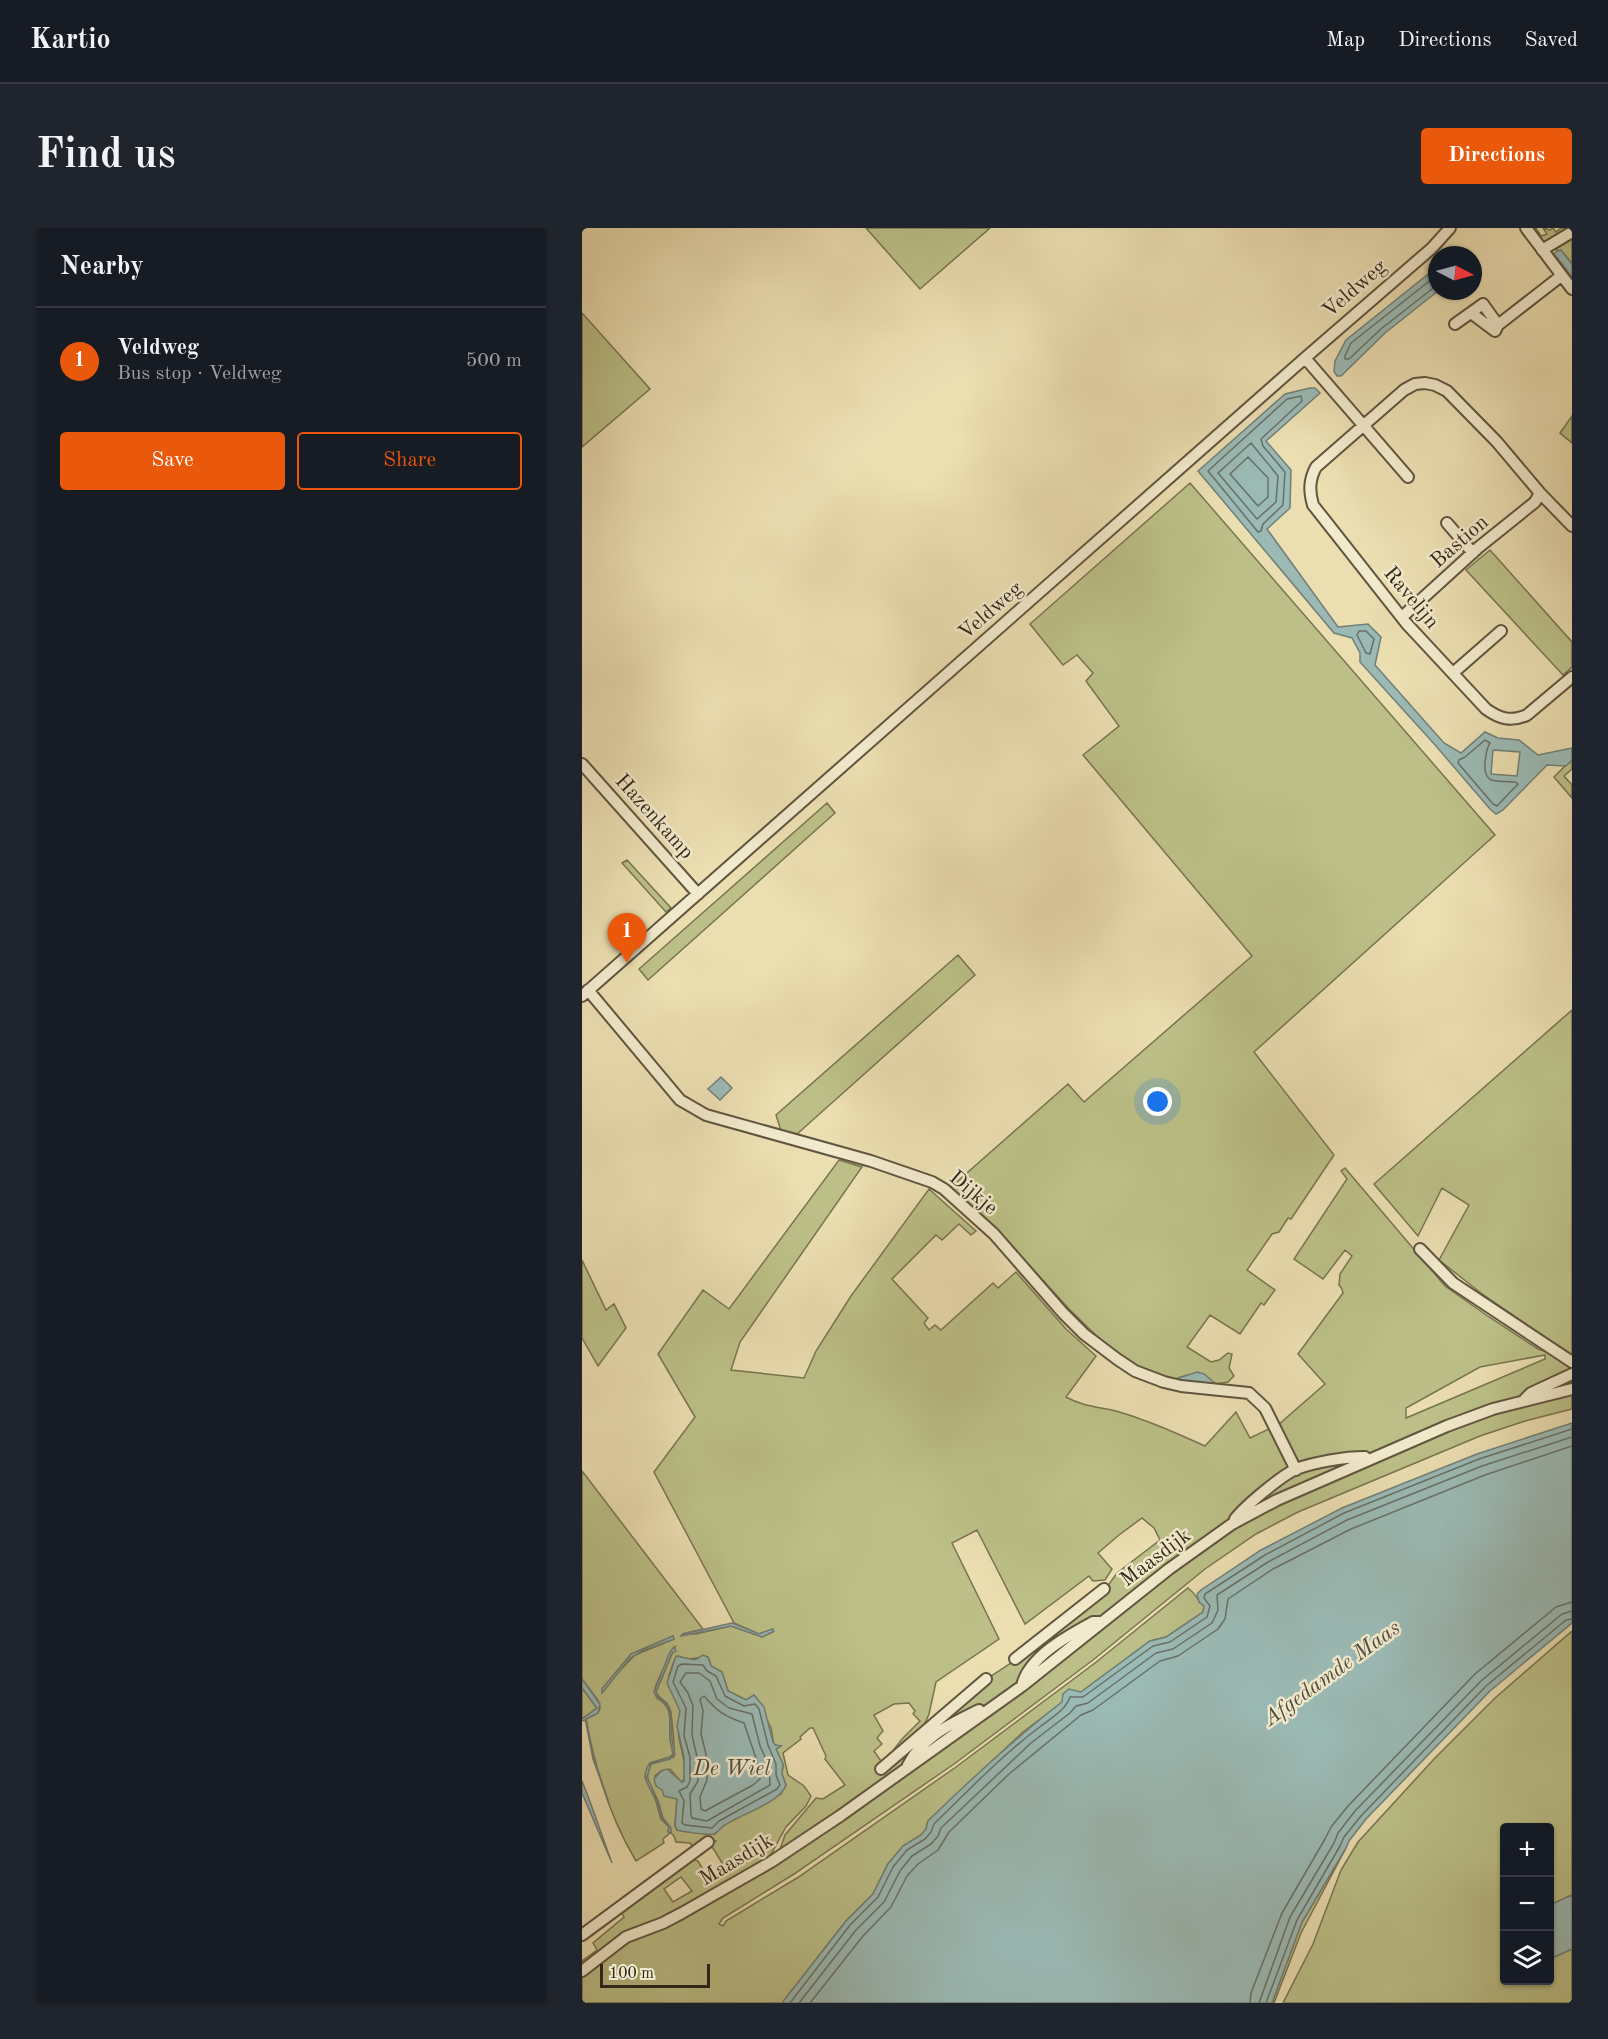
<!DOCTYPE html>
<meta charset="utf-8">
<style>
body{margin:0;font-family:"Old Standard TT",serif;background:#20242c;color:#f1f3f6}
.controls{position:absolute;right:18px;bottom:18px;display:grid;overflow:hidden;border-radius:6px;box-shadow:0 2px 4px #0004}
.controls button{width:54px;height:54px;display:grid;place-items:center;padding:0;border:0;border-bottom:2px solid #363941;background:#171b24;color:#f1f3f6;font:30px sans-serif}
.compass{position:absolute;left:846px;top:18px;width:54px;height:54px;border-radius:50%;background:#171b24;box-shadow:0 2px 4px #0004;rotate:96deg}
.scale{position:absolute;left:18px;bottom:15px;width:110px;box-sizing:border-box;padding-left:6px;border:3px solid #332719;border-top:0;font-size:16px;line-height:21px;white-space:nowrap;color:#332719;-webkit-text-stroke:4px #f2eacc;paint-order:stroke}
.you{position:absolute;left:576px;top:874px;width:21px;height:21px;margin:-15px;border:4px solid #fff;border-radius:50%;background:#1a73e8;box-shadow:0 0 0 9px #1a73e833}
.badge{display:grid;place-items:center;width:39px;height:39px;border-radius:50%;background:#ea580c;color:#fff;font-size:20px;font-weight:700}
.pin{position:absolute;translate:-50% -50px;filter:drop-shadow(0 2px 3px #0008)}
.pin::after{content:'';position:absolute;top:32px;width:21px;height:18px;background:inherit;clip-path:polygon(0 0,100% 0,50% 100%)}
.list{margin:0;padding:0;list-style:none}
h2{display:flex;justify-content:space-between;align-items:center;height:78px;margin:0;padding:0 24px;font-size:26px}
h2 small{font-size:20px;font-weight:400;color:#9ea1a6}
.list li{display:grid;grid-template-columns:39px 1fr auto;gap:18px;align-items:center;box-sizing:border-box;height:108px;padding:0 24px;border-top:2px solid #363941}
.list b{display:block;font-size:22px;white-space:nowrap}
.list p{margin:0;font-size:20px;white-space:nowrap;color:#9ea1a6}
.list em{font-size:20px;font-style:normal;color:#9ea1a6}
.actions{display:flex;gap:12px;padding:18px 24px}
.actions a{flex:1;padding:14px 0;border:2px solid #ea580c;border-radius:6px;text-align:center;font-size:21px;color:#ea580c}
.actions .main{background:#ea580c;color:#fff}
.icon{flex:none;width:33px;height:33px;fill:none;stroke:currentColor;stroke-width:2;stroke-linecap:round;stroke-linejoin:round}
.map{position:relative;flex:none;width:990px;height:1775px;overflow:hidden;border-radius:6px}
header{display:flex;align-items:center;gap:36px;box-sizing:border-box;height:84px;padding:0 30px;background:#171b24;border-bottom:2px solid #363941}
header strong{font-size:28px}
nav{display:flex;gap:33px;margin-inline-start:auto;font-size:21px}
.intro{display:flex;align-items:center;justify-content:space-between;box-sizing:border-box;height:144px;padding:0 36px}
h1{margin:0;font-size:42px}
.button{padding:15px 27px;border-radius:6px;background:#ea580c;color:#fff;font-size:21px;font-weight:700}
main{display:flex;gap:36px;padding:0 36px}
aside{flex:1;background:#171b24;border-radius:6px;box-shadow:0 2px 4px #0004}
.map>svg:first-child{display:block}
.green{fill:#bcc088;stroke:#787450;stroke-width:1.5;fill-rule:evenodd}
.water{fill:#9bbab5;stroke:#717f77;stroke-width:1.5;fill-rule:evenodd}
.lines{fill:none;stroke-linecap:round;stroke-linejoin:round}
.shore{stroke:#677067;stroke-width:1.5}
.minor-casing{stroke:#61553f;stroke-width:14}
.minor{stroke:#f2eacc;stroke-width:10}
.labels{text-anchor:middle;stroke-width:5;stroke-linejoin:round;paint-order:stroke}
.street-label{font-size:21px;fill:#332719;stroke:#f2eacc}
.water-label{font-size:22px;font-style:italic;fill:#4d4c40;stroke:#f2eacc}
</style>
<header>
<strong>Kartio</strong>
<nav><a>Map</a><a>Directions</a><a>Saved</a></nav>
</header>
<div class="intro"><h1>Find us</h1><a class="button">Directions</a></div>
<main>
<aside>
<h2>Nearby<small></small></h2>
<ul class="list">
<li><span class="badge">1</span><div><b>Veldweg</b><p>Bus stop · Veldweg</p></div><em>500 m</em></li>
</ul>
<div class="actions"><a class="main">Save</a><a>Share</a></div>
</aside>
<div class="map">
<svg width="990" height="1775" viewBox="0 0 990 1775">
<rect width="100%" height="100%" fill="#ebdeb1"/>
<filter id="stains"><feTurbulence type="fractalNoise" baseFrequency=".00333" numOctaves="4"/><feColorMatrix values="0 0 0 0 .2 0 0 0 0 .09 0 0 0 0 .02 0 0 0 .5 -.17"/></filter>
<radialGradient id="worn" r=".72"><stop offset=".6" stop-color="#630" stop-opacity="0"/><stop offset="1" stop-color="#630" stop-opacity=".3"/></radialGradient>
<!-- green -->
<path class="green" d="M 284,0 L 408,0 L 338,61 Z
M 950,0 L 954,0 L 959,8 L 965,6 L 961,0 L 968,2 L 971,0 L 974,4 L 979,0 L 986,0 L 986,2 L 962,14 L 958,13 Z
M 990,9 L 990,36 L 984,28 L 972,20 Z
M 0,85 L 68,161 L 0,219 Z
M 990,188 L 990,215 L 978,205 Z
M 608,255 L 913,607 L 672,824 L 752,927 L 709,991 L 706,990 L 697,1004 L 690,1006 L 665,1042 L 693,1062 L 682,1077 L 679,1075 L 658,1106 L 628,1087 L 605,1119 L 629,1134 L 637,1132 L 646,1125 L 650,1126 L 647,1140 L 652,1148 L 646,1154 L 634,1156 C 617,1142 611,1144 591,1152 L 557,1139 L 523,1116 L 487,1081 L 408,994 L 369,959 L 486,856 L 502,874 L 670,728 L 501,527 L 537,498 L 504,453 L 511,445 L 495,427 L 481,437 L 448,396 Z
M 908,322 L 990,414 L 990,439 L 981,447 L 884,342 Z
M 990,531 L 990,541 L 982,548 L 990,557 L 990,570 L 972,549 Z
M 245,575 L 253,585 L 66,752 L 57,741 Z
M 45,632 L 89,680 L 84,684 L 40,635 Z
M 376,727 L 393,747 L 214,907 L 199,903 L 194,887 Z
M 990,782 L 990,1128 L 899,1065 L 857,1032 L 887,977 L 860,960 L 836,1008 L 792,956 Z
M 257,932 L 280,939 L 158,1114 L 149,1142 L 222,1150 L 234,1123 L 269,1068 L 347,961 L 394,1003 L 389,1007 L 377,996 L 360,1012 L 354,1007 L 310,1051 L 346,1090 L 342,1095 L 347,1102 L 353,1097 L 359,1102 L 411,1055 L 416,1060 L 434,1044 L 484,1101 L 514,1128 L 484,1169 C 500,1178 517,1179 534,1183 C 565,1192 594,1205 623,1218 L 654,1184 L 668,1210 L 691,1199 L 707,1240 L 649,1292 L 522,1390 L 477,1410 L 472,1405 L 525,1359 L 535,1345 L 578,1312 L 572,1300 L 560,1290 L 537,1307 L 516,1325 L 530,1341 L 523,1352 L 511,1353 L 507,1348 L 443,1396 L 395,1302 L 370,1315 L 417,1411 L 354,1454 L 347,1486 L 341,1500 L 306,1529 L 320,1511 L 338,1493 L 331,1486 L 333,1483 L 327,1475 L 312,1476 L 292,1487 L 301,1503 L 295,1510 L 300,1516 L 292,1523 L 301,1536 L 348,1501 L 323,1537 L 197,1624 L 203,1607 L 234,1570 L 241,1571 L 263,1557 L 243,1531 L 244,1528 L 231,1500 L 228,1500 L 218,1509 L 219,1511 L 201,1525 L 206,1547 L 222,1558 L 229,1568 L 224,1578 L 204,1599 L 187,1630 L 79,1691 L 57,1698 L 0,1741 L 0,1733 L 15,1722 L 11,1715 L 42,1689 L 38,1682 L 110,1628 L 113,1632 L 116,1633 L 128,1653 L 145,1643 L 129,1617 L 134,1613 L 127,1611 L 112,1621 L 108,1615 L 94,1614 L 92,1608 L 89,1605 C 88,1597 83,1595 80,1588 C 78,1583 78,1578 76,1573 C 71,1560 60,1551 69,1536 L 92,1529 C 93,1524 90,1483 87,1479 C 84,1472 77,1471 74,1464 L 93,1419 C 90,1421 74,1456 73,1460 C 73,1463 74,1467 75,1470 C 92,1479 87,1494 88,1511 C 89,1516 91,1521 91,1526 L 88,1529 L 68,1535 L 63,1549 L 74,1573 L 79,1591 L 87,1599 L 86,1603 L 88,1605 L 81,1611 L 82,1615 L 54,1633 C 28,1590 13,1540 4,1491 L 16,1485 L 18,1480 L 16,1472 L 0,1451 L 0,1243 L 121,1401 L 100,1406 L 114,1406 L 149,1398 L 180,1409 L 191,1404 L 191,1401 L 177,1406 L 152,1395 L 72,1244 L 113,1189 L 76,1126 L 121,1062 L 147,1081 ZM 91,1408 L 92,1411 L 53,1427 L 20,1461 L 49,1426 ZM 96,1428 C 112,1434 114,1428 126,1429 L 129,1438 L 140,1444 L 146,1463 L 164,1472 L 172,1467 L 189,1500 L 192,1517 L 199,1518 L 194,1521 L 201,1537 L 200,1546 L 204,1557 L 199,1566 L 140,1598 L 133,1606 L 123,1606 L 95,1602 L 93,1598 L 95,1571 C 83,1567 78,1560 73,1548 L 79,1543 L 88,1541 L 100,1555 C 107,1544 99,1522 97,1510 C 95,1500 99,1491 98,1482 C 97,1467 81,1461 88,1444 C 91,1438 90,1433 96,1428 ZM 99,1649 L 110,1663 L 91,1674 L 82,1661 Z
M 763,940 L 863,1058 L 907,1089 L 956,1121 L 971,1126 L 990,1138 L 990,1144 L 938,1170 L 790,1225 L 773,1226 L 718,1236 L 712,1232 L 695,1198 L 743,1156 L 716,1126 L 761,1065 L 760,1061 L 757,1057 L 758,1046 L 770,1028 L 763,1022 L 741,1051 L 712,1031 L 765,951 L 759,943 ZM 963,1127 L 963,1131 L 824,1190 L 824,1180 L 898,1139 Z
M 0,1032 L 24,1082 L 32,1076 L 44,1100 L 16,1138 L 0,1110 Z
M 990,1164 L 990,1181 L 943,1193 L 898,1208 L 716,1284 L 674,1306 L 623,1341 L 511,1432 L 372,1536 L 212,1646 L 141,1690 L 137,1696 L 141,1698 L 144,1693 L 215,1650 L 374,1539 L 513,1435 L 606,1360 C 615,1367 615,1372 622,1378 L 621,1384 L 584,1409 L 568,1413 L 499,1464 L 494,1464 L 441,1504 L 346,1593 L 344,1601 L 339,1607 L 321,1618 L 306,1636 L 291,1666 L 264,1693 L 200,1775 L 0,1775 L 0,1750 L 40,1716 L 182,1642 L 633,1311 L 696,1274 L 912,1184 Z
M 775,1231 L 662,1285 L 705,1251 L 723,1243 Z
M 990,1403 L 990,1667 L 968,1677 L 968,1600 L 922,1600 L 922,1752 L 968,1752 L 968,1731 L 990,1721 L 990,1775 L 701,1775 L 731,1716 L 759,1642 L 776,1614 L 852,1531 L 913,1470 Z
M 467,1410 L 470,1415 L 434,1458 L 406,1478 L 396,1479 L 357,1500 L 356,1495 L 406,1450 Z
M 0,1460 L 15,1480 L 0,1491 Z
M 764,1620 L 719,1705 L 692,1775 L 690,1775 L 720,1694 Z"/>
<!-- water -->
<path class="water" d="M 979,22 L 990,36 L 990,49 L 972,26 L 975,23 Z
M 855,39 L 856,63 L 803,105 L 759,148 L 755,148 L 752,143 L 753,133 L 764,112 Z
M 728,160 L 733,160 L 738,165 L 684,213 L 709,242 L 708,280 L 685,301 L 756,399 L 786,396 L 799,409 L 793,437 L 862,515 L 879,525 L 903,504 L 916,510 L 937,512 L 956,527 L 990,520 L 990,532 L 984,538 L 965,537 L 921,582 L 914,586 L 908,581 L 854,518 L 778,434 L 778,425 L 770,410 L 752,405 L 616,243 L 703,166 ZM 911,522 L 938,524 L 935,548 L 909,546 Z
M 139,849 L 150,860 L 138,872 L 126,861 Z
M 615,1144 L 622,1146 L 634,1156 L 591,1152 Z
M 990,1195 L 990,1395 L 908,1463 L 784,1591 L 767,1613 L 764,1620 L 720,1694 L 690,1775 L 200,1775 L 264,1693 L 291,1666 L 306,1636 L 321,1618 L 339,1607 L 344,1601 L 346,1593 C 389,1551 432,1511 480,1474 L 481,1466 L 487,1461 L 499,1464 L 568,1413 L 584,1409 L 621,1384 L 622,1378 L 617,1374 L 615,1366 L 619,1362 L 679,1322 L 760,1280 L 895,1226 Z
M 150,1395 L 177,1406 L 190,1401 L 192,1403 L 180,1409 L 149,1398 L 99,1408 L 101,1406 Z
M 91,1408 L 92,1411 L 60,1423 L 48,1430 L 20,1465 L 20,1461 L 49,1426 Z
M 92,1419 L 94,1423 L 90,1425 L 74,1464 L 76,1469 L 85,1475 L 89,1484 L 90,1512 L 93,1526 L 88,1531 L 69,1536 L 65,1549 L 76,1573 L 81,1590 L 89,1600 L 89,1605 L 86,1604 L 87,1599 C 78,1591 78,1583 74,1572 C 68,1558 57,1550 68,1535 L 88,1529 L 91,1526 L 88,1512 L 88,1485 L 84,1476 L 75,1470 L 72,1464 L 88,1424 Z
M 121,1427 L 126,1429 L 129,1438 L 140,1444 L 146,1463 L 164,1472 L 172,1467 L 182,1479 L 191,1514 L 193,1517 L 199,1518 L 194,1521 L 201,1536 L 200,1546 L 204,1557 C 198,1575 159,1586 143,1597 C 139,1599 136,1604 132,1606 C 127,1607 101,1604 95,1602 L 93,1598 L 95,1571 L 82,1568 L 80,1562 L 74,1558 L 72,1551 L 79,1543 L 85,1541 L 100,1554 L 102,1553 L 102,1529 L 95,1498 L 98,1483 L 85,1455 L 94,1428 L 113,1432 Z
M 0,1451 L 18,1476 L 16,1485 L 4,1491 L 11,1528 L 27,1575 L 11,1531 L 4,1495 L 3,1492 L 0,1493 L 0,1491 L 15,1480 L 0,1460 Z
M 0,1553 C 11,1580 20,1608 30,1635 L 0,1565 Z
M 990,1667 L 990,1721 L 968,1731 L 968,1677 Z"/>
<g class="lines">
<!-- shore -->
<path class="shore" d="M 855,47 L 769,115 L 763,128 L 763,131 L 767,131 L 799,101 L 855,57
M 719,168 L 720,173 L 679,211 L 681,218 L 703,244 L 701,277 L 681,296 L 679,303 L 676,304 L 626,243 L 705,171 Z
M 669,215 L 696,248 L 694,274 L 675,291 L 636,245 Z
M 666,229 L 686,250 L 686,269 L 676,278 L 648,246 Z
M 777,403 L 784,403 L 792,411 L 788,426 L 784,425 L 775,407 Z
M 903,512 L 908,515 C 904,521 904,527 903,534 C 901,558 915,552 933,554 L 936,556 L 915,578 L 911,576 L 876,535 L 877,532 L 883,529 Z
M 100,1436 L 121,1437 L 125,1443 L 134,1448 L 143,1468 L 162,1478 L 173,1476 L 177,1481 L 186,1517 L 194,1536 L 194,1547 L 198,1557 L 195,1561 L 137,1593 L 130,1600 L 103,1597 L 100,1595 L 102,1573 L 97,1563 L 105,1559 L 108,1553 L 108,1529 L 102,1508 L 104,1480 L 91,1454 L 96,1438 Z
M 104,1445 L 117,1445 L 128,1453 L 135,1471 L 147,1480 L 170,1486 L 178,1518 L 187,1538 L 188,1557 L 125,1593 L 110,1590 L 109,1587 L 108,1566 L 116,1553 L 115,1529 L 110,1507 L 111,1478 L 106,1465 L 98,1454 Z
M 122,1468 C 136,1484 142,1488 162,1495 L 177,1539 L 178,1551 L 171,1557 L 123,1583 L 119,1581 L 118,1569 L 125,1552 L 124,1526 L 119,1506 L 121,1483 L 118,1471 Z
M 208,1775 L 268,1697 L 296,1669 L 311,1639 L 325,1622 L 343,1611 L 349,1604 L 352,1596 C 387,1562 420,1527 459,1498 C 470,1489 483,1483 488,1469 L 501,1469 L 571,1418 L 588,1414 L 625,1389 L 628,1378 L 622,1370 L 623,1366 L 683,1327 L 762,1285 L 897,1231 L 990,1201
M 217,1775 L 274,1702 L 302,1674 L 318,1643 L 330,1628 L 349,1616 L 356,1608 L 359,1600 L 449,1515 L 488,1485 L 494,1478 L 506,1475 L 574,1425 L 591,1421 L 630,1395 L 636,1382 L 635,1367 L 686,1334 L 765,1292 L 900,1238 L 990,1209
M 228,1775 L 281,1708 L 309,1679 L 325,1648 L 336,1636 L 356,1622 L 367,1604 L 427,1546 L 499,1487 L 511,1482 L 578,1433 L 596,1428 L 636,1401 L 643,1391 L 646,1371 L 691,1341 L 769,1301 L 903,1247 L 990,1218
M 668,1775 L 669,1765 L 700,1685 L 743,1611 L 749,1599 L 766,1578 L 893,1446 L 974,1379 L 990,1374
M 677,1775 L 708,1689 L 752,1615 L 756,1605 L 773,1583 L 899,1453 L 980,1386 L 990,1383
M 684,1775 L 715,1692 L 758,1618 L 762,1609 L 779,1588 L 904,1458 L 984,1392 L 990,1391"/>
<defs>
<path id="minor" d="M 944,0 L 990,61
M 960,22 L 990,4
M 889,85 L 913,103 L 916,97
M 873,96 L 901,76 L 916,97 L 979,48
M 723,130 L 826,249
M 865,295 L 891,325
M 990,298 L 958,265 L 915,214 L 865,163 L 853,157 L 843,155 L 833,156 L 822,162 L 734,239 C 727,252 727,263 731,277 L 824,395 L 904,481 C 918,491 929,494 945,487 L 990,449
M 820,389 L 897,319 L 953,274 L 958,265
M 871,445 L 919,403
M 0,536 L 116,666
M 6,762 L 98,872 L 124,887 L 289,933 L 350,954 L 362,961 L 412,1006 L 481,1085 L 502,1106 L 535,1131 L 553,1143 L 582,1154 L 599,1158 L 667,1165 L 683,1180 L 714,1242
M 0,768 L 723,130 L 850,20 L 868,0
M 838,1021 L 871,1055 L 990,1134
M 943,1171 L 949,1165 L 990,1146
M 653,1291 C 663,1278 699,1248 714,1241 C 733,1234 763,1229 783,1229
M 433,1431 L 522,1361
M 440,1458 C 446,1429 487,1407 511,1394 L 518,1394
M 326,1537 C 341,1508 369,1496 397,1482
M 299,1541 L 404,1451
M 0,1707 L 126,1614
M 0,1743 L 44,1709 L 81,1695 L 100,1685 L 189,1634 L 258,1588 L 440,1458 L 587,1341 L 650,1296 L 695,1272 L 865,1198 L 911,1181 L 990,1161"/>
</defs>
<!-- minor casing -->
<use href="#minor" class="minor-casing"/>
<!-- minor -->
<use href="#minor" class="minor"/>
</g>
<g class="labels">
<!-- street labels -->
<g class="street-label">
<text transform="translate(772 60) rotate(-41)" y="7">Veldweg</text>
<text transform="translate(877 313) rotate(-41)" y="7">Bastion</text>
<text transform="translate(830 369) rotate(50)" y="7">Ravelijn</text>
<text transform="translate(408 382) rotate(-41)" y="7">Veldweg</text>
<text transform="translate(73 588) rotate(48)" y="7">Hazenkamp</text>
<text transform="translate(392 964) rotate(40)" y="7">Dijkje</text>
<text transform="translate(573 1329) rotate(-37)" y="7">Maasdijk</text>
<text transform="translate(154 1631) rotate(-31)" y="7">Maasdijk</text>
</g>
<!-- water labels -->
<g class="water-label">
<text transform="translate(749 1444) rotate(-36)" y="8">Afgedamde Maas</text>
<text x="150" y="1547">De Wiel</text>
</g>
</g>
<rect width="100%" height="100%" filter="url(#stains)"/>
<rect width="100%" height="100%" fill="url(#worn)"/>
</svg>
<div class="controls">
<button>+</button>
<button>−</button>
<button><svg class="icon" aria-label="layers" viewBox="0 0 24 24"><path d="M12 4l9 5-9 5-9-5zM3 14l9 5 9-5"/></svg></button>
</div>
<svg class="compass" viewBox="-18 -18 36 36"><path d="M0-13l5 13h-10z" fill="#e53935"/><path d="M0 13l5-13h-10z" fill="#9ea1a6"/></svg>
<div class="scale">100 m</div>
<div class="you"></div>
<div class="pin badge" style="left:45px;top:735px">1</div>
</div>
</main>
